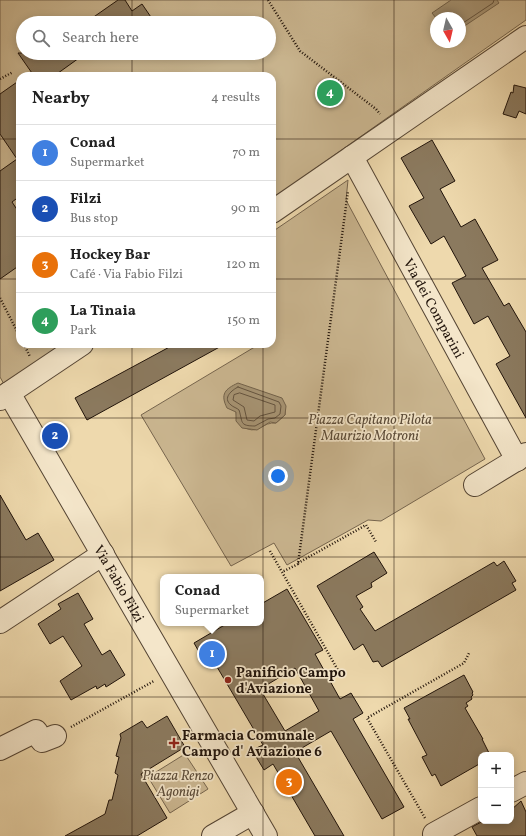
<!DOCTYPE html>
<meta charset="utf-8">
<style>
body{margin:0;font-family:Vollkorn,serif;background:#f6f6f6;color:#222}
.controls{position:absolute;right:12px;bottom:12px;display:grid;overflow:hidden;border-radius:8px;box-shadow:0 2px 10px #0003}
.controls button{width:36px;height:36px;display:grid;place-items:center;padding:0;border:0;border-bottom:1px solid #e0e0e0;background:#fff;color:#222;font:20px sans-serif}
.compass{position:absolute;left:430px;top:12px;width:36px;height:36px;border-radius:50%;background:#fff;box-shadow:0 2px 10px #0003;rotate:172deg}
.you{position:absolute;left:278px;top:476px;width:14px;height:14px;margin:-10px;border:3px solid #fff;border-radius:50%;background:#1a73e8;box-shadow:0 0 0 6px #1a73e833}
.badge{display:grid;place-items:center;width:26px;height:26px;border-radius:50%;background:#111827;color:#fff;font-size:13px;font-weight:700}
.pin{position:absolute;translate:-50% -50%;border:2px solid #fff;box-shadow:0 1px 4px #0006}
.popup{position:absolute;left:160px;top:574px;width:104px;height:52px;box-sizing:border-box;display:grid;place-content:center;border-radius:8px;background:#fff;filter:drop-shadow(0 1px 3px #0005);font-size:13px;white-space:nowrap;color:#767676}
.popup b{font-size:15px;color:#222}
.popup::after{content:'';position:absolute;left:50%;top:100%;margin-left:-8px;border:8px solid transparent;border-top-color:#fff}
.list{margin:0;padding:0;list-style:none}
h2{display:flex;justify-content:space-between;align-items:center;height:52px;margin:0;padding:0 16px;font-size:17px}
h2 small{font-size:13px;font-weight:400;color:#767676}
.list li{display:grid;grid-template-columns:26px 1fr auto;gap:12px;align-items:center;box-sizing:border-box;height:56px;padding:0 16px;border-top:1px solid #e0e0e0}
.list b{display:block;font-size:15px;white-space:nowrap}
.list p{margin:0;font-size:13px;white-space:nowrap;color:#767676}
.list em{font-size:13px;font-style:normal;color:#767676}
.icon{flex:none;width:22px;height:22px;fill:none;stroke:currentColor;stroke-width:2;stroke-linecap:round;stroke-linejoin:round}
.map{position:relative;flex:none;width:526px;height:836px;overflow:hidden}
.search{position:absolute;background:#fff;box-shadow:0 2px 10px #0003;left:16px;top:16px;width:260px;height:44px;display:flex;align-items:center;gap:10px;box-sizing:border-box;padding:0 14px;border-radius:22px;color:#767676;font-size:15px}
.panel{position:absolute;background:#fff;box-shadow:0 2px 10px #0003;left:16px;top:72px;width:260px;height:276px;border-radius:12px}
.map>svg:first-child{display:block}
.green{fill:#cbb791;stroke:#76654e;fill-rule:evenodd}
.water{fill:#a89676;stroke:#72624b}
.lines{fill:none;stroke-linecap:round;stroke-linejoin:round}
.shore{stroke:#645440;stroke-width:1}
.building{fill:#8b7a5f;stroke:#20130a;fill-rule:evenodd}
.minor-casing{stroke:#544433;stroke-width:24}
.path{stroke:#20130a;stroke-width:2.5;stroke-dasharray:1 2;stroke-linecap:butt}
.minor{stroke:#f4e6ca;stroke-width:22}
.grid{fill:none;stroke:#20130a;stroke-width:1;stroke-opacity:0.55}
.poi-dot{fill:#8f2418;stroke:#f4e6ca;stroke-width:1.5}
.labels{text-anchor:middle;stroke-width:3.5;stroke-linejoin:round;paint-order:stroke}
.street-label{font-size:14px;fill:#20130a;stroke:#f4e6ca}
.park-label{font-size:14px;font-style:italic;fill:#5c4c39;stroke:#f4e6ca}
.poi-label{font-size:14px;font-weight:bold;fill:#20130a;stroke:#f4e6ca;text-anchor:start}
</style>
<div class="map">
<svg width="526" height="836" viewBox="0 0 526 836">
<rect width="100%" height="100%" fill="#eed9ad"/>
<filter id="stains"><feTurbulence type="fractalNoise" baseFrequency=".005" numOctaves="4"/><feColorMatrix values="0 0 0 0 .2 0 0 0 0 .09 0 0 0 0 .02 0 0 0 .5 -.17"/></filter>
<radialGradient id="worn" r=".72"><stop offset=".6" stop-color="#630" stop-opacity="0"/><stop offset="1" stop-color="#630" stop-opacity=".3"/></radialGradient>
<!-- green -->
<path class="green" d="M 0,0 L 526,0 L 526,20 L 272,199 L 272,76 L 20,76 L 20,344 L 65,344 L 5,386 L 0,377 ZM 436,18 L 460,18 L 460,42 L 436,42 ZM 23,23 L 269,23 L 269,53 L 23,53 Z
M 348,180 L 346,200 L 485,459 L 381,521 L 368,520 L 287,565 L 274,543 L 231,566 L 141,415 L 258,345 L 258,344 L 272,344 L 272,232 ZM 285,409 L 285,415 L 276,423 C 263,422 258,433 248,429 C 244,428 240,424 237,421 L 236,412 Z
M 185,754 L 208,789 L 170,813 L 148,777 Z"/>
<!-- water -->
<path class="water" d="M 451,0 L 497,0 L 499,3 L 460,29 L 460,18 L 436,18 L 432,13 Z
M 238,383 L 282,398 L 286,406 L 285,415 L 276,423 L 270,422 L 257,430 L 242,428 L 236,421 L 236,412 L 227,408 C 220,394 225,389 238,383 Z"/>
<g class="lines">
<!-- shore -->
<path class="shore" d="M 460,25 L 493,3 L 494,0
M 238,387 L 279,402 L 281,406 L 280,414 L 275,418 L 268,419 L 255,426 C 239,426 243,422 239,410 C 237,408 233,407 231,405 C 222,398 232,390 238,387 Z
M 240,393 L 275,405 L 275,412 L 260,416 L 254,421 L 247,420 L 244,407 L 233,400 L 234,395 Z"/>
</g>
<!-- building -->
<path class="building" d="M 118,0 L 125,0 L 132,11 L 142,4 L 155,23 L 85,23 Z
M 18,53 L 86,53 L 54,76 L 34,76 Z
M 20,80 L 20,196 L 12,202 L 20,214 L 20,265 L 0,279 L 0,171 L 17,159 L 0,134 L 0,94 Z
M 514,85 L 526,88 L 526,114 L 519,111 L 516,118 L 503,114 L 511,92 L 513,93 Z
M 432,140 L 455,181 L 440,189 L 461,227 L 475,219 L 498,260 L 482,268 L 504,306 L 509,303 L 526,332 L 526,418 L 496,364 L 510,356 L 501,340 L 488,316 L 474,324 L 452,283 L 466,276 L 444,236 L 431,244 L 409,206 L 424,198 L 401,158 Z
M 175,344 L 225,344 L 87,420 L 75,398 Z
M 0,495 L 26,540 L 38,533 L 54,560 L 0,591 Z
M 374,552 L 387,573 L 371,583 L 372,587 L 356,596 L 363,607 L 360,609 L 375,631 L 494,562 L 497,566 L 504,561 L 516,581 L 512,583 L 516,590 L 382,667 L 378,661 L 373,662 L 363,644 L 354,650 L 317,586 Z
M 287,589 L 323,650 L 315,654 L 340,699 L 351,693 L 363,713 L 353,719 L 404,807 L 382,819 L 331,731 L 295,752 L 344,836 L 315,836 L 273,764 L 264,770 L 252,750 L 263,745 L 210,655 L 203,659 L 194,643 L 228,623 L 261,623 L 261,604 ZM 295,668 L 319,711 L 285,731 L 260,689 Z
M 78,593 L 93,619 L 84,624 L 102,655 L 110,650 L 125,675 L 106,687 L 105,684 L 97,689 L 96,686 L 71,700 L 60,681 L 82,666 L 63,636 L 50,644 L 38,624 L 61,609 L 58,604 Z
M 464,675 L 473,692 L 472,693 L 473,695 L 471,697 L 472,699 L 466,703 L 468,706 L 465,708 L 483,739 L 482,739 L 490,755 L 481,755 L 481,763 L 441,786 L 435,774 L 432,776 L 422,757 L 427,755 L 408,719 L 410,719 L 404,708 Z
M 167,716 L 185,747 L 141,774 L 167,818 L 137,836 L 65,836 L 105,814 L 109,800 L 112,800 L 118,775 L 115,773 L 119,757 L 116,756 L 121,738 L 120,734 L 142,721 L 147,728 Z
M 521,801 L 526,812 L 526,836 L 477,836 L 472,827 L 483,821 L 511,821 L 511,810 Z"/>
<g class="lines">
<defs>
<g id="minor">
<path id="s1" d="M 352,157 L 517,460"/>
<path d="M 272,212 L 526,37"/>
<path id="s2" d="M 9,393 L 266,836"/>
<path d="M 0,399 L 82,344"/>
<path d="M 475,485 L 526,454"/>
<path d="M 0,622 L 103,554"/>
<path d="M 0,749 L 36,731 L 42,741 L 55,736"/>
<path d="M 511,791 L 526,783"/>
<path d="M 434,834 L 481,808"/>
<path d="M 213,836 L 253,813"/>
</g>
</defs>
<!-- minor casing -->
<use href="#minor" class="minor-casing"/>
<!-- path -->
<path class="path" d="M 268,0 L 300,51 L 376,109 L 380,114
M 0,79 L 13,72
M 0,298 L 20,337
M 24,344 L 30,357
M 270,551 L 282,572
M 298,563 L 366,525 L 376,542
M 339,672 L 282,572 L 298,564 L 348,191
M 71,727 L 154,681
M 425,818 L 367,718 L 464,663 L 469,653"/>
<!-- minor -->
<use href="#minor" class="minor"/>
</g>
<!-- grid -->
<path class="grid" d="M 132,0 L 132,23M 263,0 L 263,23M 394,0 L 394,836M 132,53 L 132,76M 263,53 L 263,76M 0,139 L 20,139M 272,139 L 526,139M 0,279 L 20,279M 272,279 L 526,279M 132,344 L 132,836M 263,344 L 263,836M 0,418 L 526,418M 0,557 L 526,557M 0,697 L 526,697"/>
<!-- markers -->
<g class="poi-dot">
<circle cx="228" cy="680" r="4"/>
<path d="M172 737h4v4h4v4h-4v4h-4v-4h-4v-4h4z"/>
</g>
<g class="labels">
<!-- street labels -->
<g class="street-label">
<text dy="5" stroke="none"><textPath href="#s1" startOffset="172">Via dei Comparini</textPath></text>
<text dy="5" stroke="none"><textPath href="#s2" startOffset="220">Via Fabio Filzi</textPath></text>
</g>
<!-- park labels -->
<g class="park-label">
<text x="370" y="424">Piazza Capitano Pilota<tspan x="370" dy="16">Maurizio Motroni</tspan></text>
<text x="178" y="780">Piazza Renzo<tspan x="178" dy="16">Agonigi</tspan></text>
</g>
<!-- poi labels -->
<g class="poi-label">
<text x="236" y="677">Panificio Campo<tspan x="236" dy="16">d'Aviazione</tspan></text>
<text x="182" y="740">Farmacia Comunale<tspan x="182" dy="16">Campo d' Aviazione 6</tspan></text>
</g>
</g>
<rect width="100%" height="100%" filter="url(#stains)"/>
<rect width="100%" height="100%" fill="url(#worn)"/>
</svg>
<div class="controls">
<button>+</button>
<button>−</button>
</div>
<svg class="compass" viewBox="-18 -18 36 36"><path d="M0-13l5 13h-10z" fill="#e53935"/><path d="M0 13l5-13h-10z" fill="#767676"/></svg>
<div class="you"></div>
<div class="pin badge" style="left:212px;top:654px;background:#3f7fe0">1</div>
<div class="popup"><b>Conad</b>Supermarket</div>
<div class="pin badge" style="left:55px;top:436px;background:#1a4fb4">2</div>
<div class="pin badge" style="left:289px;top:782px;background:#e8710a">3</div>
<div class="pin badge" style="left:330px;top:93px;background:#2e9e5b">4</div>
<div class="search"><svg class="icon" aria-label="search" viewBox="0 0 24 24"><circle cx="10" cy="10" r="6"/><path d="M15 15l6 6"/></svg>Search here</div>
<section class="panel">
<h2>Nearby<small>4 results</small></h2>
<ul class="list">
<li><span class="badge" style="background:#3f7fe0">1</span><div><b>Conad</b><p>Supermarket</p></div><em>70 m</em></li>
<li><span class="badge" style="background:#1a4fb4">2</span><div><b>Filzi</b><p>Bus stop</p></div><em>90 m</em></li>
<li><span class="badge" style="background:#e8710a">3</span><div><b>Hockey Bar</b><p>Café · Via Fabio Filzi</p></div><em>120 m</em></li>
<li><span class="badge" style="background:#2e9e5b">4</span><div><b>La Tinaia</b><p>Park</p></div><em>150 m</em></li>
</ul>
</section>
</div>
